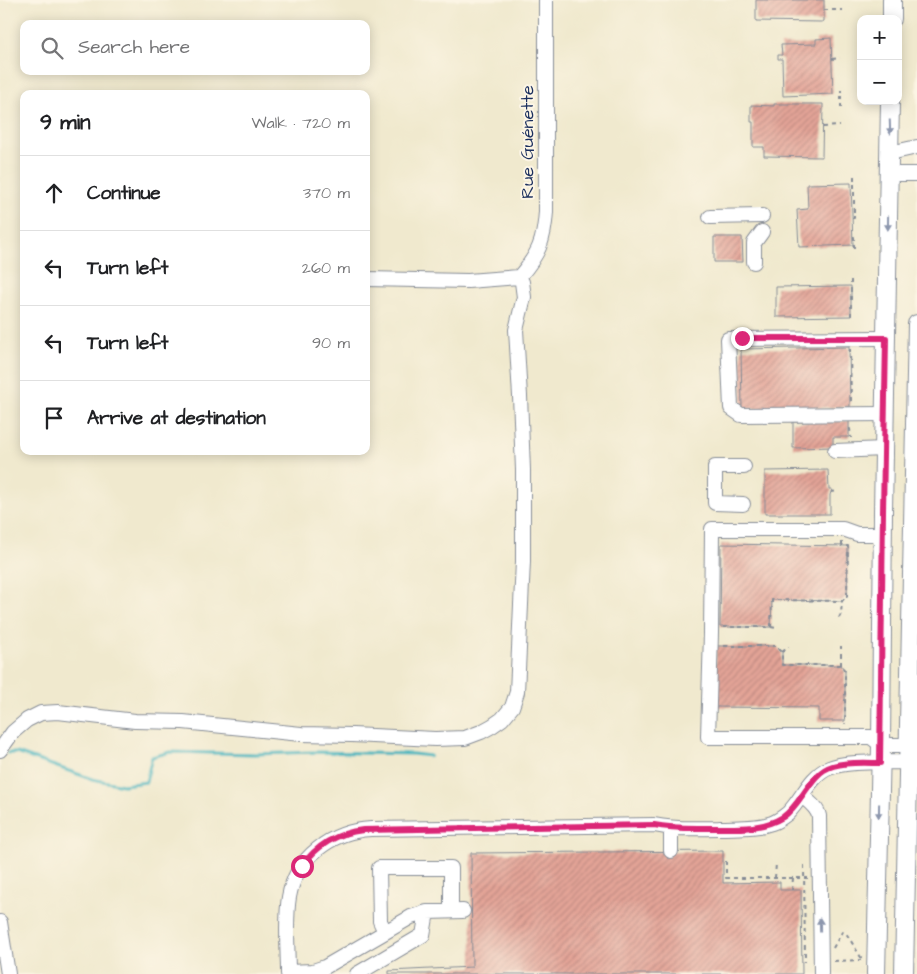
<!DOCTYPE html>
<meta charset="utf-8">
<style>
body{margin:0;font-family:"Architects Daughter",sans-serif;background:#f2f2f2;color:#202124}
.controls{position:absolute;right:15px;top:15px;display:grid;overflow:hidden;border-radius:10px;box-shadow:0 2px 12px #0003}
.controls button{width:45px;height:45px;display:grid;place-items:center;padding:0;border:0;border-bottom:1px solid #e0e0e0;background:#fff;color:#202124;font:25px sans-serif}
.stop{position:absolute;width:15px;height:15px;margin:-11px;border:4px solid #db2777;border-radius:50%;background:#fff}
.stop.end{background:#db2777;border-color:#fff;box-shadow:0 1px 5px #0008}
.list{margin:0;padding:0;list-style:none}
h2{display:flex;justify-content:space-between;align-items:center;height:65px;margin:0;padding:0 20px;font-size:21px}
h2 small{font-size:16px;font-weight:400;color:#757577}
.list li{display:grid;grid-template-columns:32px 1fr auto;gap:15px;align-items:center;box-sizing:border-box;height:75px;padding:0 20px;border-top:1px solid #e0e0e0}
.list b{display:block;font-size:19px;white-space:nowrap}
.list em{font-size:16px;font-style:normal;color:#757577}
.icon{flex:none;width:28px;height:28px;fill:none;stroke:currentColor;stroke-width:2;stroke-linecap:round;stroke-linejoin:round}
.map{position:relative;flex:none;width:917px;height:974px;overflow:hidden}
.search{position:absolute;background:#fff;box-shadow:0 2px 12px #0003;left:20px;top:20px;width:350px;height:55px;display:flex;align-items:center;gap:12px;box-sizing:border-box;padding:0 18px;border-radius:10px;color:#757577;font-size:19px}
.panel{position:absolute;background:#fff;box-shadow:0 2px 12px #0003;left:20px;top:90px;width:350px;height:365px;border-radius:10px}
.map>svg:first-child{display:block}
.lines{fill:none;stroke-linecap:round;stroke-linejoin:round}
.stream{stroke:#46b5bf;stroke-width:3}
.building{fill:url(#building-hatch)}
.minor-casing{stroke:#868c96;stroke-width:16}
.major-casing{stroke:#868c96;stroke-width:20}
.path{stroke:#868c96;stroke-width:2;stroke-dasharray:4 4;stroke-linecap:butt}
.minor{stroke:#fff;stroke-width:14}
.major{stroke:#fff;stroke-width:18}
.oneway{fill:#8d97ae}
.route{stroke:#db2777;stroke-width:6}
.labels{text-anchor:middle;stroke-width:4;stroke-linejoin:round;paint-order:stroke}
.street-label{font-size:18px;fill:#1b2f5e;stroke:#fcf5e5}
</style>
<div class="map">
<svg width="917" height="974" viewBox="0 0 917 974">
<defs>
<pattern id="building-hatch" width="6" height="6" patternUnits="userSpaceOnUse" patternTransform="scale(1.25)"><rect width="6" height="6" fill="#e4a497"/><path d="M-1 1l2-2M0 6l6-6M5 7l2-2" fill="none" stroke="#b8867e"/></pattern>
</defs>
<rect width="100%" height="100%" fill="#fcf5e5"/>
<filter id="ink" filterUnits="userSpaceOnUse"><feTurbulence type="fractalNoise" baseFrequency=".02" numOctaves="2"/><feDisplacementMap in="SourceGraphic" scale="10" xChannelSelector="R" yChannelSelector="G"/><feConvolveMatrix kernelMatrix="1 2 1 2 8 2 1 2 1" color-interpolation-filters="sRGB"/></filter>
<filter id="wash" filterUnits="userSpaceOnUse"><feTurbulence type="fractalNoise" baseFrequency=".0096" numOctaves="4" result="noise"/><feDisplacementMap in="SourceGraphic" scale="20" xChannelSelector="R" yChannelSelector="G"/><feGaussianBlur stdDeviation="1.12" result="paint"/><feColorMatrix in="noise" values="0 0 0 0 0 0 0 0 0 0 0 0 0 0 0 0 0 1.4 0 .05"/><feComposite in="paint" operator="in"/></filter>
<g filter="url(#wash)">
<rect width="100%" height="100%" fill="#f0e9ce"/>
<g class="lines">
<!-- stream -->
<path class="stream" d="M 8,753 L 17,753 L 92,779 L 123,785 L 146,782 L 152,757 L 170,752 L 255,754 L 315,752 L 413,754 L 430,756"/>
</g>
<g id="blocks">
<!-- building -->
<path class="building" d="M 756,0 L 824,0 L 824,21 L 822,22 L 756,21 Z
M 831,38 L 833,94 L 783,96 L 782,59 L 778,59 L 778,55 L 782,55 L 781,45 L 816,44 L 816,39 Z
M 774,104 L 823,104 L 822,157 L 764,156 L 764,147 L 753,147 L 753,122 L 751,122 L 751,105 L 774,106 Z
M 851,183 L 853,245 L 799,247 L 797,210 L 808,209 L 807,184 Z
M 714,237 L 742,237 L 743,262 L 714,262 Z
M 851,286 L 851,316 L 776,317 L 776,287 Z
M 849,347 L 850,407 L 742,409 L 741,349 Z
M 849,421 L 849,437 L 833,437 L 833,447 L 793,448 L 793,422 Z
M 828,470 L 829,489 L 832,489 L 830,495 L 830,514 L 765,514 L 765,471 Z
M 721,544 L 848,546 L 847,596 L 842,601 L 772,600 L 771,627 L 720,627 Z
M 716,646 L 776,646 L 782,652 L 782,665 L 841,665 L 845,671 L 845,721 L 819,721 L 819,708 L 715,707 Z
M 723,851 L 723,883 L 780,882 L 780,890 L 801,890 L 802,974 L 389,974 L 389,971 L 472,967 L 471,853 Z"/>
</g>
</g>
<g filter="url(#ink)">
<use href="#blocks" fill-opacity="0" stroke="#868c96" stroke-width="1"/>
<g class="lines">
<defs>
<path id="minor" d="M 890,153 L 917,147
M 889,174 L 917,174
M 710,217 L 762,216
M 754,262 L 754,243 L 762,232
M 519,277 C 539,254 544,241 546,212 L 546,0
M 366,279 L 468,281 L 519,277
M 885,414 L 741,415 L 731,408 L 728,339 L 886,338
M 835,451 L 884,449
M 743,504 L 715,503 L 715,467 L 744,467
M 883,534 L 857,534 L 843,529 L 712,529 L 711,633 L 708,737 L 871,737 L 881,745 L 917,745
M 0,750 L 13,732 L 27,720 L 41,713 L 58,712 L 135,721 L 183,722 L 301,734 L 352,735 L 435,739 L 465,738 L 481,732 L 492,726 L 502,719 L 512,707 L 517,692 L 523,561 L 523,470 L 520,396 L 516,330 L 524,297 L 522,282 L 519,277
M 802,796 C 809,802 817,807 819,816 L 821,974
M 671,851 L 671,829
M 0,922 L 8,974
M 385,932 L 380,921 L 379,868 L 451,868 L 451,911
M 288,972 L 313,971 L 325,967 L 411,917 L 427,912 L 463,911
M 288,974 C 288,950 285,920 289,897 C 296,857 332,831 371,829 L 654,825 C 676,830 697,828 719,828 C 736,827 755,829 772,823 C 778,821 783,817 788,813 C 802,799 810,776 829,768 C 847,760 887,763 908,762
M 357,974 L 423,935 L 427,912"/>
<path id="major" d="M 892,19 L 892,0
M 876,974 L 881,745 L 883,512 L 890,101
M 904,974 L 917,324"/>
</defs>
<!-- minor casing -->
<use href="#minor" class="minor-casing"/>
<!-- major casing -->
<use href="#major" class="major-casing"/>
<!-- path -->
<path class="path" d="M 824,10 L 843,10
M 832,59 L 840,58
M 841,108 L 841,90
M 823,127 L 840,126
M 852,218 L 854,218 L 854,175
M 853,237 L 854,237 L 854,251
M 851,280 L 851,319
M 850,349 L 851,402
M 849,429 L 850,429 L 851,438
M 831,492 L 838,491
M 839,618 L 841,614 L 842,601
M 723,627 L 771,627 L 772,600 L 842,601 L 847,596 L 848,546 L 842,546 L 842,541
M 771,627 L 777,628
M 724,646 L 776,646 L 782,652 L 782,665 L 841,665 L 845,671 L 845,724
M 782,652 L 789,647
M 841,665 L 841,646
M 726,861 L 726,878 L 808,878
M 804,865 L 805,962
M 775,878 L 776,863
M 792,890 L 793,878
M 833,948 L 842,932 L 846,933 L 862,959
M 834,961 L 861,960"/>
<!-- minor -->
<use href="#minor" class="minor"/>
<!-- major -->
<use href="#major" class="major"/>
</g>
<!-- one-way arrows -->
<defs><path id="oneway-solid" d="M-6-.8H1V-3.2L6.5 0L1 3.2V.8H-6Z" transform="scale(1.25)"/></defs>
<g class="oneway">
<use href="#oneway-solid" transform="translate(890 127) rotate(88)"/>
<use href="#oneway-solid" transform="translate(888 223) rotate(91)"/>
<use href="#oneway-solid" transform="translate(879 811) rotate(91)"/>
<use href="#oneway-solid" transform="translate(820 925) rotate(-91)"/>
</g>
</g>
<g class="lines" filter="url(#ink)">
<!-- route -->
<path class="route" d="M 302,866 C 317,845 337,833 363,830 L 654,825 C 673,829 692,828 712,828 C 736,828 762,830 783,817 C 793,810 799,800 806,790 C 811,783 816,775 824,770 C 837,761 864,763 880,763 L 883,512 L 886,338 L 742,338"/>
</g>
<g class="labels">
<!-- street labels -->
<g class="street-label">
<text transform="translate(527 142) rotate(-90)" y="6">Rue Guénette</text>
</g>
</g>
</svg>
<div class="controls">
<button>+</button>
<button>−</button>
</div>
<div class="stop" style="left:302px;top:866px"></div>
<div class="stop end" style="left:742px;top:338px"></div>
<div class="search"><svg class="icon" aria-label="search" viewBox="0 0 24 24"><circle cx="10" cy="10" r="6"/><path d="M15 15l6 6"/></svg>Search here</div>
<section class="panel">
<h2>9 min<small>Walk · 720 m</small></h2>
<ul class="list">
<li><svg class="icon" aria-label="ahead" viewBox="0 0 24 24"><path d="M12 20V5M6 11l6-6 6 6"/></svg><div><b>Continue</b></div><em>370 m</em></li>
<li><svg class="icon" aria-label="left" viewBox="0 0 24 24"><path d="M17 20v-9H6M10 6l-5 5 5 5"/></svg><div><b>Turn left</b></div><em>260 m</em></li>
<li><svg class="icon" aria-label="left" viewBox="0 0 24 24"><path d="M17 20v-9H6M10 6l-5 5 5 5"/></svg><div><b>Turn left</b></div><em>90 m</em></li>
<li><svg class="icon" aria-label="arrive" viewBox="0 0 24 24"><path d="M6 21V4h12l-3 4 3 4H6"/></svg><div><b>Arrive at destination</b></div></li>
</ul>
</section>
</div>
